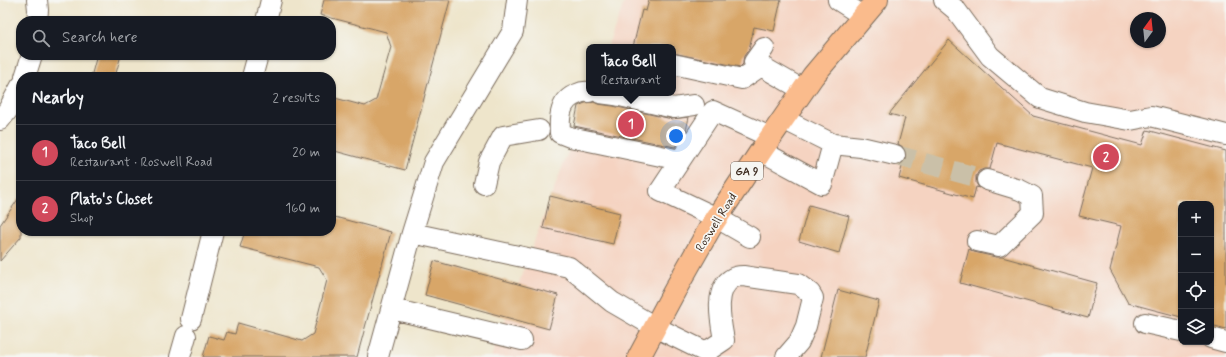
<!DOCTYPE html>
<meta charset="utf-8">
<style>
body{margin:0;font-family:Mynerve,sans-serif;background:#20242c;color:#f1f3f6}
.controls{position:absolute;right:12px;bottom:12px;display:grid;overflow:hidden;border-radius:8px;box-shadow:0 1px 3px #0004}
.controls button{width:36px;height:36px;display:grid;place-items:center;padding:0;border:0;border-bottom:1px solid #363941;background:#171b24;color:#f1f3f6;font:20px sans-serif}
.compass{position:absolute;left:1130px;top:12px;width:36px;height:36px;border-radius:50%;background:#171b24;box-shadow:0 1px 3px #0004;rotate:15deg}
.you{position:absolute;left:676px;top:136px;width:14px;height:14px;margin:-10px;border:3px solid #fff;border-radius:50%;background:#1a73e8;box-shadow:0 0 0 6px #1a73e833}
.badge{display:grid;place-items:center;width:26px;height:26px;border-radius:50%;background:#d1495b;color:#fff;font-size:13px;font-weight:700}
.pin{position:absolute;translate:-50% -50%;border:2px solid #fff;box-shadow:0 1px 4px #0006}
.popup{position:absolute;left:586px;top:44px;width:90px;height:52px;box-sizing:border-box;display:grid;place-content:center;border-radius:8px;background:#171b24;filter:drop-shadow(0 1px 3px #0005);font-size:13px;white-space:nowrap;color:#9ea1a6}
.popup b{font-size:15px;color:#f1f3f6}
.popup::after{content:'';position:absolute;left:50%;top:100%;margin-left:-8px;border:8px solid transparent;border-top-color:#171b24}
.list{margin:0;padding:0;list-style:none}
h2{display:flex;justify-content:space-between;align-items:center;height:52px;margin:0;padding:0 16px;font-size:17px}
h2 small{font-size:13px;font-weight:400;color:#9ea1a6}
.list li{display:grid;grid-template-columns:26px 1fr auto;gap:12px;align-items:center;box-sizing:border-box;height:56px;padding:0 16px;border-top:1px solid #363941}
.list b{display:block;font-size:15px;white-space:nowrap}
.list p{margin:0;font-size:13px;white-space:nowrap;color:#9ea1a6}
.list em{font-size:13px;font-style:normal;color:#9ea1a6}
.icon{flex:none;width:22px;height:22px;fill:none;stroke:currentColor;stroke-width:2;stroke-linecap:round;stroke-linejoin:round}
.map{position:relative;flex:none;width:1226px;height:357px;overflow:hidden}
.search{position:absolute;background:#171b24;box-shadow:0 1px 3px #0004;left:16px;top:16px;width:320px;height:44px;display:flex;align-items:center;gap:10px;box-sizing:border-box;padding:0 14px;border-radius:16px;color:#9ea1a6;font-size:15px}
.panel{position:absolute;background:#171b24;box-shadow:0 1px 3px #0004;left:16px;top:72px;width:320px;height:164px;border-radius:16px}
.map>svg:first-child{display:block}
.built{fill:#f5d3c1;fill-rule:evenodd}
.building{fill:#d8a667}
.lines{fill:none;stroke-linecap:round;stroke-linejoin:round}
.minor-tunnel{stroke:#cac0a8;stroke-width:20;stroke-dasharray:20 10;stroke-linecap:butt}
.minor-casing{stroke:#7a6b5b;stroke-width:22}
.major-casing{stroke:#7a6b5b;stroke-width:24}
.minor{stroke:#fff;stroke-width:20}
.major{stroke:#fabb8c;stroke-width:22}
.labels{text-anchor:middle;stroke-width:3.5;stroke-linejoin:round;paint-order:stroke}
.shield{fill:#f6f6f2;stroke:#73675e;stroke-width:1}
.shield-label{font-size:11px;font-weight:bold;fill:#3b2a1e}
.street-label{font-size:12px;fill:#3b2a1e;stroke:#f6f6f2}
</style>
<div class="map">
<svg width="1226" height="357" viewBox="0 0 1226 357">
<rect width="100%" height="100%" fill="#f6f6f2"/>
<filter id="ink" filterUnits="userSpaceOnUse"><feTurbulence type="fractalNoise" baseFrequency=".025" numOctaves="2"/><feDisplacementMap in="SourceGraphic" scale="8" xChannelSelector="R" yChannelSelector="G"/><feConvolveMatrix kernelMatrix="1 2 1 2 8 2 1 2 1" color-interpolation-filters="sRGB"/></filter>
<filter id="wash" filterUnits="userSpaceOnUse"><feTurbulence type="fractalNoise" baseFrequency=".012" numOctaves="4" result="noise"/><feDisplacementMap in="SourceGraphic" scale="16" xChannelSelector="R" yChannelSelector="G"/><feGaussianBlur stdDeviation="0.9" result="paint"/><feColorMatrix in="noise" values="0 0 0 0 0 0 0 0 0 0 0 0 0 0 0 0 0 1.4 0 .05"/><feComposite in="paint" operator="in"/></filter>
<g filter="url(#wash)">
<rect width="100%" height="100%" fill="#eee5cb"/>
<!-- built -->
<path class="built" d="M 625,0 L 1226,0 L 1226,357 L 491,357 L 590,93 L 673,93 L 673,47 L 608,47 ZM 1136,18 L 1160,18 L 1160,42 L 1136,42 ZM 1181,204 L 1211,204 L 1211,342 L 1181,342 Z"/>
<g id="blocks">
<!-- building -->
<path class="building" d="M 324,0 L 450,0 L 405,170 L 331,150 L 331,97 L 365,106 L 376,100 L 391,47 L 386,32 L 320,15 Z
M 649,0 L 781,0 L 774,31 L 754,27 L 749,49 L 744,56 L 743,61 L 743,64 L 740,67 L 673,53 L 673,47 L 633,47 L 642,10 L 646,11 Z
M 949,40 L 1033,116 L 1142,145 L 1147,130 L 1226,151 L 1226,329 L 1211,325 L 1211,204 L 1181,204 L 1181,317 L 1128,303 L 1110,270 L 1121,226 L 1079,216 L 1092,168 L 997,143 L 990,169 L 984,169 L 979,171 L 976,176 L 976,183 L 979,188 L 976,187 L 973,199 L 899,178 L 902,167 L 899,166 L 904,163 L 906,157 L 906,151 L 903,147 L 898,144 L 905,118 L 889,114 Z
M 97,55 L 121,55 L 115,77 L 91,77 Z
M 594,102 L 598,104 L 613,106 L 672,119 L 689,117 L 686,131 L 675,147 L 574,126 L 578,106 L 585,103 Z
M 21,195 L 21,237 L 0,261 L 0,225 Z
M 550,196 L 620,213 L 613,244 L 543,228 Z
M 809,205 L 849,216 L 839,253 L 799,241 Z
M 331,216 L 391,232 L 357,357 L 203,357 L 209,336 L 224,340 L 227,332 L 235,334 L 238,323 L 302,341 L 313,334 L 327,280 L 319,267 L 240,247 L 245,231 L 331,231 Z
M 969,249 L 974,252 L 996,257 L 1002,257 L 1097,283 L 1088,318 L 960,283 Z
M 434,261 L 558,295 L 549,329 L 425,295 Z
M 838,290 L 879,301 L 865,357 L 821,357 Z"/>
</g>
</g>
<g filter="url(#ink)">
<use href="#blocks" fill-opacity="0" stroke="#7a6b5b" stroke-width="1"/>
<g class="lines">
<!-- minor-tunnel -->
<path class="minor-tunnel" d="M 895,155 L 987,180"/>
<defs>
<path id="minor" d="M 838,0 L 863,16
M 944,0 L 956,10 L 990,56 L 1040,98 L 1085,112 L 1130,120 L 1151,116 L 1226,135
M 37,21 L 38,10 L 37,0
M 266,21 L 271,0
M 764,48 L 754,62 L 803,90
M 673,64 L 742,79 L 761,66
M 25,77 L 32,55
M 252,77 L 258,55
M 589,92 C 584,91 581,92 577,94 C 560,100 559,117 560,133 L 570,137 L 680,160
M 600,93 L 615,95 L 674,108 L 694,105
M 783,119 L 833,144 L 861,147 L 895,155
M 0,120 L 8,110 L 21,86
M 761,151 L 822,184 L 833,144
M 484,184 L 489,162 L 503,136 L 539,130
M 412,233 L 434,162 L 513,31 L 517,0
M 750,237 L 717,218 L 660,191 L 713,111 L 770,137
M 977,241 L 999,246 L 1033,213 L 1032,196 L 1020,190 L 987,180
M 392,309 L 522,340
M 191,319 L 213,231
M 1145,323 L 1181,331
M 1211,338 L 1226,342
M 180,357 L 186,336
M 378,357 L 412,233 L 569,267 L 612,302 L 655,327 L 706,352 L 724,340 C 721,323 713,288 733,278 C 736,276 740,276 743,276 L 798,284 L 810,293 L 813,298 L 806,326 L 799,342 L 786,357"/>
<path id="major" d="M 639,357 L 675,290 L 710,228 L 761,151 L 813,76 L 877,0"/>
</defs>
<!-- minor casing -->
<use href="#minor" class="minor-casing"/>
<!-- major casing -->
<use href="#major" class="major-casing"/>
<!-- minor -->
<use href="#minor" class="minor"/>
<!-- major -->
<use href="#major" class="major"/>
</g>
</g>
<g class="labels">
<!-- shield labels -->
<rect class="shield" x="731" y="162" width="32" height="18" rx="3"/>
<g class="shield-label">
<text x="747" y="175">GA 9</text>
</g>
<!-- street labels -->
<g class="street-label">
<text transform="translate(716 222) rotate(-58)" y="4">Roswell Road</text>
</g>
</g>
</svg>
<div class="controls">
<button>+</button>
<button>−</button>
<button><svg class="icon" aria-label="locate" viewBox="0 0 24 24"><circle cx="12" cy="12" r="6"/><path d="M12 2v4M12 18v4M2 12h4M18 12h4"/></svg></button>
<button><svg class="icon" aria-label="layers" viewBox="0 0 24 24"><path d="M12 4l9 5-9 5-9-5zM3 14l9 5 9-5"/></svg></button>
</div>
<svg class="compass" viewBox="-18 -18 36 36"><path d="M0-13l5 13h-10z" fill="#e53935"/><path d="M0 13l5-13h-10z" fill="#9ea1a6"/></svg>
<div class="you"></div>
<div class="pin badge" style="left:631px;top:124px">1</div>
<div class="popup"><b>Taco Bell</b>Restaurant</div>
<div class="pin badge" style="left:1106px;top:157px">2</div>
<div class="search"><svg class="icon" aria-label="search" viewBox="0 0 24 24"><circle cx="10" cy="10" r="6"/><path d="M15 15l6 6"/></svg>Search here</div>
<section class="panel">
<h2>Nearby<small>2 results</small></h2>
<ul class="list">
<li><span class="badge">1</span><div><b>Taco Bell</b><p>Restaurant · Roswell Road</p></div><em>20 m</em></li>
<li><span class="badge">2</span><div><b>Plato's Closet</b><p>Shop</p></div><em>160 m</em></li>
</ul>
</section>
</div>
